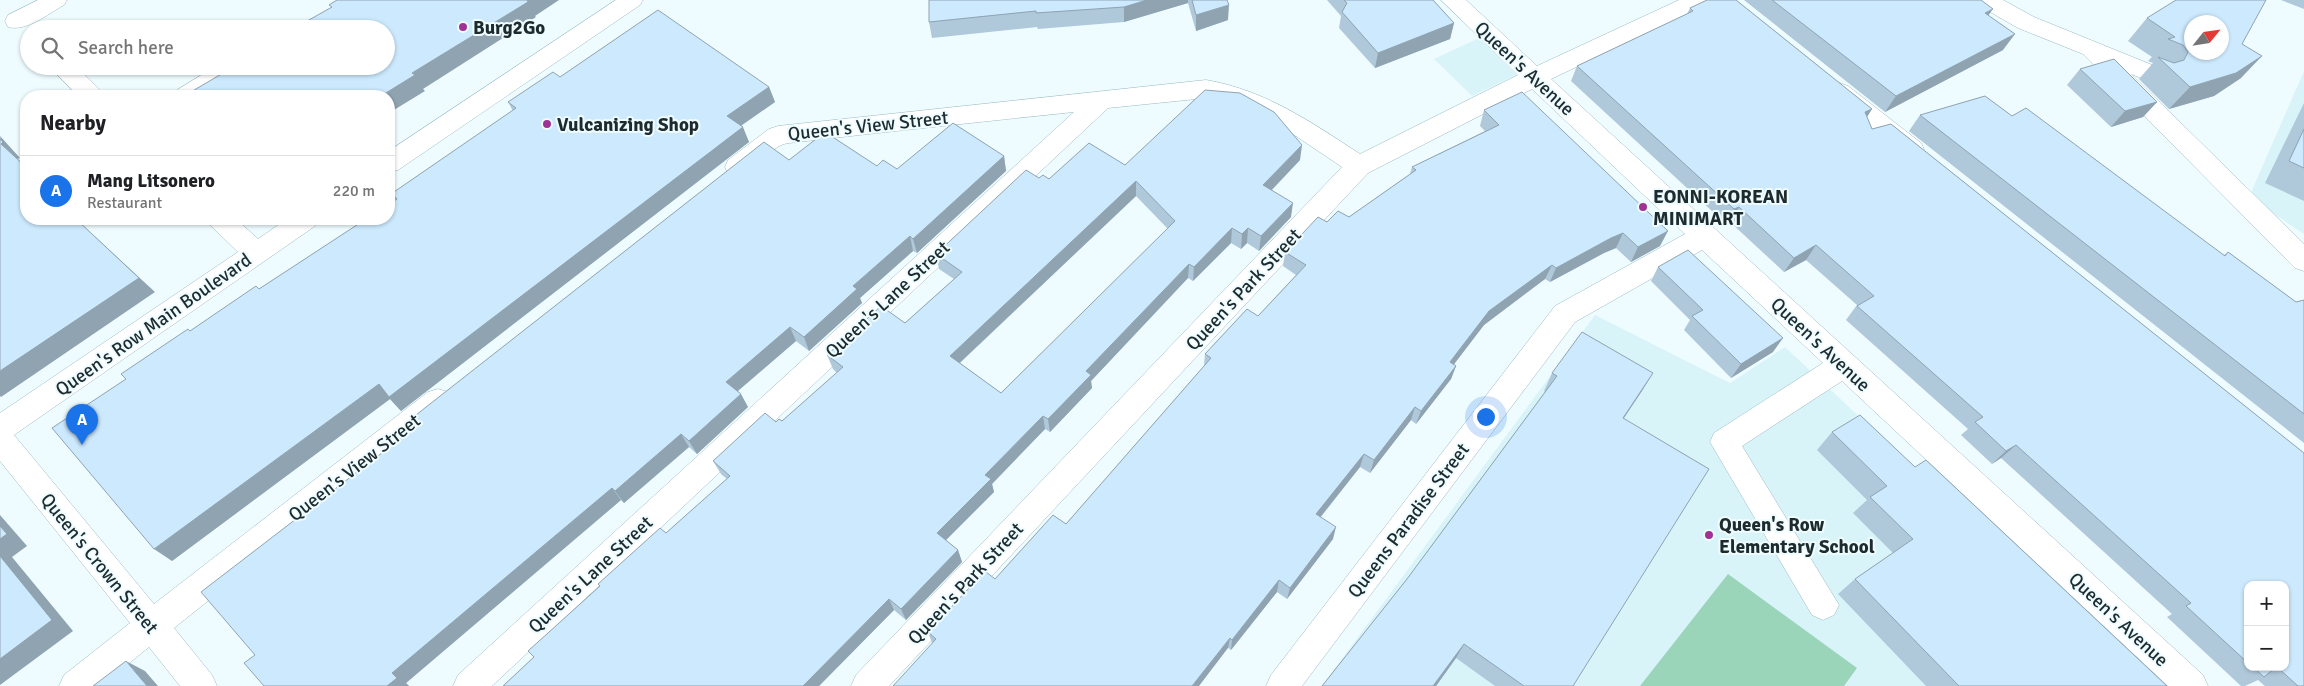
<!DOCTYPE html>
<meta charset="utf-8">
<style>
body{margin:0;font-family:Signika,sans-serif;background:#f2f2f2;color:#202124}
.controls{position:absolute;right:15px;bottom:15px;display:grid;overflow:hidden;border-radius:10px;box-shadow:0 1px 4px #0004}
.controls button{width:45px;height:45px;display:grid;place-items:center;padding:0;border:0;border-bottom:1px solid #e0e0e0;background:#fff;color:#202124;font:25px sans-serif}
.compass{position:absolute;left:2184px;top:15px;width:45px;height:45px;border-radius:50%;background:#fff;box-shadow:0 1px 4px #0004;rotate:60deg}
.you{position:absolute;left:1485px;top:416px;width:18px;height:18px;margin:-12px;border:4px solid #fff;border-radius:50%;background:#1a73e8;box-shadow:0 0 0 8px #1a73e833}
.badge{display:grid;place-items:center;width:32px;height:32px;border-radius:50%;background:#1a73e8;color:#fff;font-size:16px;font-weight:700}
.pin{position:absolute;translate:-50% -41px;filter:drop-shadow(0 1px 2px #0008)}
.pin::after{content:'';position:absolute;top:26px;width:18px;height:15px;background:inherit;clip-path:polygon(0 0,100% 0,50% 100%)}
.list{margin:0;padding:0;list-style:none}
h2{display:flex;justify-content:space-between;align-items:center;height:65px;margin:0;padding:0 20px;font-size:21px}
h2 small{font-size:16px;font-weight:400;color:#757577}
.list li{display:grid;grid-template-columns:32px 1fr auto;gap:15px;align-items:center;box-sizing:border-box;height:70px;padding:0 20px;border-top:1px solid #e0e0e0}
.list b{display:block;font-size:19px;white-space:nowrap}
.list p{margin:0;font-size:16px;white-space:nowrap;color:#757577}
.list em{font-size:16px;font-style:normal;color:#757577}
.icon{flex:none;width:28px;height:28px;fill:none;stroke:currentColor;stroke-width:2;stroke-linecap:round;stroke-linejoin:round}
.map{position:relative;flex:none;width:2304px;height:686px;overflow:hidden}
.search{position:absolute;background:#fff;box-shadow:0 1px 4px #0004;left:20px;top:20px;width:375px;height:55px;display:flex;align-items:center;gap:12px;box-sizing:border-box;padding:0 18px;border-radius:28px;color:#757577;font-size:19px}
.panel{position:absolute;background:#fff;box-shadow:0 1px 4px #0004;left:20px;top:90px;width:375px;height:135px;border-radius:20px}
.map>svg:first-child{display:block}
.built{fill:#d9f4f9}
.green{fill:#9ad4b9}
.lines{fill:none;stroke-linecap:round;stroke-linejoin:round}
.minor-casing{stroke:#99bac2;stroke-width:1}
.minor{fill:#fff;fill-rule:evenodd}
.wall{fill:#afc8da;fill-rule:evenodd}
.shaded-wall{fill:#8fa3b1}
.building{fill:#cce9fd;stroke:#8fa3b1;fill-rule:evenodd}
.poi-dot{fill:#9e3394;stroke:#eefcff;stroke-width:2}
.labels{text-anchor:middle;stroke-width:4;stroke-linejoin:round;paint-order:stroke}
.poi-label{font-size:19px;font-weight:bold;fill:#1e2b2e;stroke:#eefcff;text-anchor:start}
.street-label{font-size:19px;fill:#1e2b2e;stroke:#eefcff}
</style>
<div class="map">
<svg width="2304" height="686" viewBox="0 0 2304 686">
<rect width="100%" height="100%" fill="#eefcff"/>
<!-- built -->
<path class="built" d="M 1479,38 L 1518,74 L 1472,96 L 1434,59 Z
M 2304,71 L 2304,234 L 2249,197 Z
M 1595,315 L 1730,383 L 1785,347 L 2147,686 L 1322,686 Z"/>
<!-- green -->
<path class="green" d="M 1728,574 L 1857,668 L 1844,686 L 1640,686 Z"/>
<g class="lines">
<defs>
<path id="minor" d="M 38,0 L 67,0 L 64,5 C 48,14 26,32 8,27 L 5,21 L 8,15 Z
M 616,0 L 643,0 L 640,5 L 398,170 L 389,172 L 389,151 Z
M 1441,0 L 1466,0 L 1537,66 L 1679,0 L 1710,0 L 1707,5 L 1551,79 L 2203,675 L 2208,686 L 2168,686 L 1842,381 L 1742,446 L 1839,605 L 1834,615 L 1823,620 L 1812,615 L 1710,442 L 1714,433 L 1823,363 L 1702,250 L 1575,322 L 1302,686 L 1266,686 L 1271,675 L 1555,306 L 1685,234 L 1532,89 L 1368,173 L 889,686 L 851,686 L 856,675 L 1342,167 L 1278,124 L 1258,114 L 1225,101 L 1206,98 L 1108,108 L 492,686 L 453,686 L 458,675 L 1074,112 C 979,122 884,132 789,143 C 766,145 755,182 728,174 L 725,167 L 728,160 L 769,129 L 778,126 L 1206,80 C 1265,90 1311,122 1360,154 L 1518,75 Z
M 1975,0 L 2003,0 L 2034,17 L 2162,69 L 2166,75 L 2162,81 L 2154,83 L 2131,74 L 2304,244 L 2304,271 L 2295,268 L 2083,54 L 2018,28 L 1978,5 Z
M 49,66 L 76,66 L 100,90 L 104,96 L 78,96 Z
M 216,66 L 246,66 L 242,72 L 203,96 L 173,96 L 177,90 Z
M 1840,83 L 1848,86 L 1921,143 L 1924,149 L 1921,155 L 1912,158 L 1903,155 L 1832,98 L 1828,92 L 1832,86 Z
M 207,219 L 236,219 L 258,239 L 287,219 L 319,219 L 315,226 L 14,435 L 154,604 L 428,392 L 438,389 L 448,392 L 452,401 L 448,410 L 174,628 L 212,675 L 217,686 L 180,686 L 149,647 L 101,686 L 59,686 L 64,675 L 130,623 L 0,461 L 0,413 L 238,252 L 211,226 Z"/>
</defs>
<!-- minor casing -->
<use href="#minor" class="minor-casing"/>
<!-- minor -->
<use href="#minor" class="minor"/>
</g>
<!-- wall -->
<path class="wall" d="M 929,0 L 1227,0 L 1228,20 L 1196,31 L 1188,3 L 1124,22 L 1038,29 L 1037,27 L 932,38 L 929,22 Z
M 1327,0 L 1433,0 L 1454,23 L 1450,39 L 1375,68 L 1339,28 L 1341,16 Z
M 1707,0 L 1736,0 L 1872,109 L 1867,117 L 1872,129 L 1891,124 L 2304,453 L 2304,686 L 2265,686 L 2258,680 L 2245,686 L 2241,686 L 2167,617 L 2172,614 L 2001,458 L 1992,464 L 1961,435 L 1968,429 L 1846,320 L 1857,305 L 1806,260 L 1784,272 L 1730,222 L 1726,224 L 1571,81 L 1577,66 L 1687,14 L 1690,8 ZM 2248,585 L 2285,585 L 2285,667 L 2248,667 Z
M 1744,0 L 1981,0 L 1988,15 L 2003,50 L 1885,112 Z
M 2281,0 L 2304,0 L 2304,9 Z
M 2147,18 L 2242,44 L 2241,78 L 2214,96 L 2169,109 L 2139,79 L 2153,63 L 2148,61 L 2152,57 L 2128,41 Z
M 2080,69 L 2157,102 L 2143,117 L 2111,127 L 2067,85 Z
M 560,77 L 769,87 L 775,102 L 741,126 L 749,142 L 401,411 L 390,399 L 172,561 L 126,379 L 190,331 L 259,289 L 396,200 L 391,194 L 513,111 L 508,102 Z
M 2304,103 L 2304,201 L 2265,183 Z
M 1484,110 L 1660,246 L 1631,262 L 1616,248 L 1604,253 L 1550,282 L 1545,279 L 1484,325 L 1454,364 L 1456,366 L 1451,379 L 1416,424 L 1411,420 L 1370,473 L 1360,467 L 1321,517 L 1333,539 L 1287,599 L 1277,592 L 1231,650 L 1228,648 L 932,643 L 928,632 L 1066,524 L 1204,366 L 1205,354 L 1258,316 L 1296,275 L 1283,266 L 1285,252 L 1327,222 L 1349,217 L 1410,174 L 1412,167 L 1485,131 L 1480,126 Z
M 1920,115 L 2012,116 L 2224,255 L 2228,252 L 2296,302 L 2304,300 L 2304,443 L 1909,131 Z
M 1004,156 L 1006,171 L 917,253 L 913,251 L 860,298 L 862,303 L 809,351 L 796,341 L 738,391 L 748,407 L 697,454 L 689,447 L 624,503 L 621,500 L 406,683 L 409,686 L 264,686 L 255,655 L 789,160 L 877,166 L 897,169 Z
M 1300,160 L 1272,190 L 1291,217 L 1259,251 L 1247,243 L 1241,249 L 1231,243 L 1193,281 L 1188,278 L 1091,381 L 1092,388 L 1050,432 L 1045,429 L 992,484 L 994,492 L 946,540 L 958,550 L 962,562 L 906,620 L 894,610 L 819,686 L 503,686 L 666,533 L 727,479 L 721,474 L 713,461 L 776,422 L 782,421 L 837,373 L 833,369 L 827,355 L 905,323 L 954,279 L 939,269 L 936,254 L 1039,178 L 1049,179 L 1125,165 ZM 1136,196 L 1168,229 L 1001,393 L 960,363 Z
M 1658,267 L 1773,352 L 1731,378 L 1684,330 L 1690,320 L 1651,281 Z
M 1552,373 L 1653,373 L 1623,418 L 1573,686 L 1495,686 L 1456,658 L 1436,686 L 1322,686 L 1407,579 L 1545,392 L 1544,391 Z
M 1832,432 L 1915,467 L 2167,686 L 1926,686 L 1838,594 L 1855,579 L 1893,553 L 1853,513 L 1867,500 L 1817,450 Z"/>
<!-- shaded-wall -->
<path class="shaded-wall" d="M 527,0 L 559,0 L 535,16 L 536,17 L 423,89 L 425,91 L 389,113 L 389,96 L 381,96 L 412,73 Z
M 1147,0 L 1188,0 L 1188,3 L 1124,22 L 1124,7 Z
M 1229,5 L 1228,20 L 1196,31 L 1196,15 Z
M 1993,9 L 1982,24 L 1985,13 Z
M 1454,23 L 1450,39 L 1375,68 L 1378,53 Z
M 2015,34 L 2003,50 L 1885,112 L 1896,96 Z
M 2262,56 L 2241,78 L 2214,96 L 2169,109 L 2190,87 Z
M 769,87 L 775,102 L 733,131 L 727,116 Z
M 2157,102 L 2143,117 L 2111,127 L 2125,111 Z
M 1872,109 L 1862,124 L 1865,112 Z
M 743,127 L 749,142 L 401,411 L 390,399 L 172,561 L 154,549 L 379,384 Z
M 0,136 L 20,158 L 17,159 L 1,144 Z
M 1302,145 L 1300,160 L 1262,200 L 1263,185 Z
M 1004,156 L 1006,171 L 917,253 L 913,239 Z
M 1136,181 L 1136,196 L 953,369 L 950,356 Z
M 1293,203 L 1291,217 L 1259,251 L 1261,236 Z
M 1739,207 L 1730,222 L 1726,224 L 1734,209 Z
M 76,219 L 83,219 L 79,222 L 155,292 L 1,397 L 0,396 L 0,371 Z
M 1232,228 L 1231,243 L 1193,281 L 1194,267 Z
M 1248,228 L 1247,243 L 1241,249 L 1242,234 Z
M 1668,231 L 1660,246 L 1631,262 L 1638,247 Z
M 1623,233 L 1616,248 L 1604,253 L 1550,282 L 1556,268 L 1611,238 Z
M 910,236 L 913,251 L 860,298 L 862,303 L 809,351 L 804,337 L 853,286 Z
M 1816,245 L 1806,260 L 1784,272 L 1794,258 Z
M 1189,264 L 1188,278 L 1091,381 L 1092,388 L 1050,432 L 1048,419 L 1086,371 Z
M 1552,265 L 1545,279 L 1484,325 L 1445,376 L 1450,362 L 1489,311 Z
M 790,327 L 796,341 L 733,395 L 726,382 Z
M 1783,338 L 1773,352 L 1731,378 L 1741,364 Z
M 1456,366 L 1451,379 L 1416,424 L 1421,411 Z
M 1653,373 L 1642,391 L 1612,436 L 1623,418 Z
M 741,394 L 748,407 L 697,454 L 689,441 Z
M 1415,407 L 1411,420 L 1370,473 L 1374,460 Z
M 1043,416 L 1045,429 L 992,484 L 994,492 L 941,545 L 937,533 L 985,475 Z
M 681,434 L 689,447 L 624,503 L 615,491 Z
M 2016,445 L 2001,458 L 1992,464 L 2006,451 Z
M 1364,454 L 1360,467 L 1313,526 L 1316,514 Z
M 612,488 L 621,500 L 406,683 L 409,686 L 387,686 L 392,673 Z
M 0,515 L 27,546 L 12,557 L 73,631 L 0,685 Z
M 1336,527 L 1333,539 L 1287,599 L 1290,588 Z
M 958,550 L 962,562 L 906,620 L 901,609 Z
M 1279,580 L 1277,592 L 1231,650 L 1232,640 Z
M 889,599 L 894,610 L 819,686 L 803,686 Z
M 1230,638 L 1228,648 L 1199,686 L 1192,686 Z
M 1464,644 L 1456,658 L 1436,686 L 1433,686 Z
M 126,661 L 145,671 L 158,686 L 147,686 Z"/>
<!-- building -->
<path class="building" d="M 337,0 L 527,0 L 528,2 L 412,73 L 415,75 L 381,96 L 184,96 L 235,66 L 386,66 L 386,29 L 293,29 L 332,7 L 329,5 Z
M 929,0 L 1147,0 L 1124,7 L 1036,13 L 1036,11 L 929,22 Z
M 1192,0 L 1227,0 L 1229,5 L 1196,15 Z
M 1344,0 L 1433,0 L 1454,23 L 1378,53 L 1342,12 L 1347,3 Z
M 1707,0 L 1736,0 L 1872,109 L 1865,112 L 1872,129 L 1891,124 L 2304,453 L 2304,686 L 2298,686 L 2277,667 L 2285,667 L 2285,585 L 2248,585 L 2248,663 L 2186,606 L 2191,603 L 2016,445 L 2006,451 L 1975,422 L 1983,417 L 1857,306 L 1874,296 L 1816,245 L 1794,258 L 1739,207 L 1734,209 L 1577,66 L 1693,11 L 1690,8 Z
M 1772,0 L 1981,0 L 1993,9 L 1985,13 L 2015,34 L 1896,96 Z
M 2176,0 L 2266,0 L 2242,44 L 2262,56 L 2236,73 L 2190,87 L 2158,57 L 2174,63 L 2184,60 L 2188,52 L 2183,45 L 2168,39 L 2175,37 L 2147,18 ZM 2192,22 L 2222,22 L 2222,52 L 2192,52 Z
M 658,10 L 769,87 L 727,116 L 743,127 L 389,397 L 379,384 L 154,549 L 52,428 L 126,379 L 121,374 L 188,329 L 190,331 L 256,286 L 259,289 L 366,219 L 389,219 L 389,204 L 397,199 L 391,194 L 516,108 L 508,102 L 553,72 L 560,77 Z
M 2114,59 L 2157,102 L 2125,111 L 2080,69 Z
M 1205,90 L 1240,93 L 1274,112 L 1302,145 L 1263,185 L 1293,203 L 1261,236 L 1248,228 L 1242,234 L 1232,228 L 1194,267 L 1189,264 L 1086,371 L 1091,375 L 1048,419 L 1043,416 L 985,475 L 991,479 L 937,533 L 958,550 L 901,609 L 889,599 L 803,686 L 503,686 L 534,657 L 528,651 L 600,586 L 598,584 L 660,528 L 666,533 L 730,476 L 713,461 L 765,413 L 776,422 L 779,419 L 782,421 L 843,367 L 827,355 L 881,306 L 905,323 L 962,272 L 936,254 L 1026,170 L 1039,178 L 1043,175 L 1049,179 L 1089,143 L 1125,165 ZM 1136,181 L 1175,221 L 1001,393 L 950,356 Z
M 1522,92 L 1668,231 L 1638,247 L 1623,233 L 1611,238 L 1556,268 L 1552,265 L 1489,311 L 1450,362 L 1456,366 L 1421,411 L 1415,407 L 1374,460 L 1364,454 L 1316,514 L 1336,527 L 1290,588 L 1279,580 L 1232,640 L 1230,638 L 1192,686 L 893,686 L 936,639 L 928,632 L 985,571 L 995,579 L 1053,515 L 1066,524 L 1211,358 L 1205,354 L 1247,309 L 1258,316 L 1306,265 L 1285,252 L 1318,217 L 1327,222 L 1338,211 L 1349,217 L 1416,170 L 1412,167 L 1499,125 L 1484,110 Z
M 1985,96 L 2012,116 L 2026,108 L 2225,256 L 2228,252 L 2296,302 L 2304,300 L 2304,414 L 1920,115 Z
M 953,123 L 1004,156 L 913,239 L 910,236 L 853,286 L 857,289 L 804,337 L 790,327 L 726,382 L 741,394 L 689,441 L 681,434 L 615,491 L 612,488 L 392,673 L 397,678 L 387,686 L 264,686 L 244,663 L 255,655 L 201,592 L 413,429 L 407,422 L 764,142 L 789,160 L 825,132 L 877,166 L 883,160 L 897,169 Z
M 2304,129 L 2304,168 L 2289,161 Z
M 0,139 L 3,142 L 1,144 L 26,167 L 26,219 L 76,219 L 139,278 L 0,371 Z
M 1688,250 L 1783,338 L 1741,364 L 1692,316 L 1703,310 L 1658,267 Z
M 1582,332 L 1653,373 L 1623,418 L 1709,469 L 1573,686 L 1524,686 L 1464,644 L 1433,686 L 1322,686 L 1407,579 L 1557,376 L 1552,373 Z
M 1860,415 L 1915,467 L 1926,460 L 2167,686 L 1959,686 L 1855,579 L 1913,539 L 1870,497 L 1887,486 L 1832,432 Z
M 0,526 L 7,534 L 0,539 Z
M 0,556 L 52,620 L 0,659 Z
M 126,661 L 147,686 L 93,686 Z
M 2253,667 L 2276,667 L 2264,677 Z"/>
<!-- markers -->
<g class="poi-dot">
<circle cx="463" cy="27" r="5"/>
<circle cx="547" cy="124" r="5"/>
<circle cx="1643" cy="207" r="5"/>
<circle cx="1709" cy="535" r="5"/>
</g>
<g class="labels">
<!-- poi labels -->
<g class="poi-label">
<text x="473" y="34">Burg2Go</text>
<text x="557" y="131">Vulcanizing Shop</text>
<text x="1653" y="203">EONNI-KOREAN<tspan x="1653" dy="22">MINIMART</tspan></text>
<text x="1719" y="531">Queen's Row<tspan x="1719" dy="22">Elementary School</tspan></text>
</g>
<!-- street labels -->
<g class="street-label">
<text transform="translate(1525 68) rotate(43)" y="7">Queen's Avenue</text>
<text transform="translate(868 125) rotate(-6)" y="7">Queen's View Street</text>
<text transform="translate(1243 289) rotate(-47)" y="7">Queen's Park Street</text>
<text transform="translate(887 299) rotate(-43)" y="7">Queen's Lane Street</text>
<text transform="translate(153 324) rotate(-35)" y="7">Queen's Row Main Boulevard</text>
<text transform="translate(1821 344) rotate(43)" y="7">Queen's Avenue</text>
<text transform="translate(354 467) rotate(-38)" y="7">Queen's View Street</text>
<text transform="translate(1408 520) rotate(-53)" y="7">Queens Paradise Street</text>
<text transform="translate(100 563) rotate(51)" y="7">Queen's Crown Street</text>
<text transform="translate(590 574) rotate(-43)" y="7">Queen's Lane Street</text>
<text transform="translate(965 583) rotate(-47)" y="7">Queen's Park Street</text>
<text transform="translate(2119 619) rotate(43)" y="7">Queen's Avenue</text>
</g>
</g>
</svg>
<div class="controls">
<button>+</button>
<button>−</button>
</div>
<svg class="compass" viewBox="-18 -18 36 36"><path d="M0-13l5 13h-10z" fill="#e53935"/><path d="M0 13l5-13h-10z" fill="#757577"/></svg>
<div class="you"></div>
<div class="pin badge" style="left:82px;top:445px">A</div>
<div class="search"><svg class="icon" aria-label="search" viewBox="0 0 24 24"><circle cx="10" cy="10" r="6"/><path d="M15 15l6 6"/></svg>Search here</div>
<section class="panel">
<h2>Nearby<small></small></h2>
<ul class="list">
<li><span class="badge">A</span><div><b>Mang Litsonero</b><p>Restaurant</p></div><em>220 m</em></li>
</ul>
</section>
</div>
